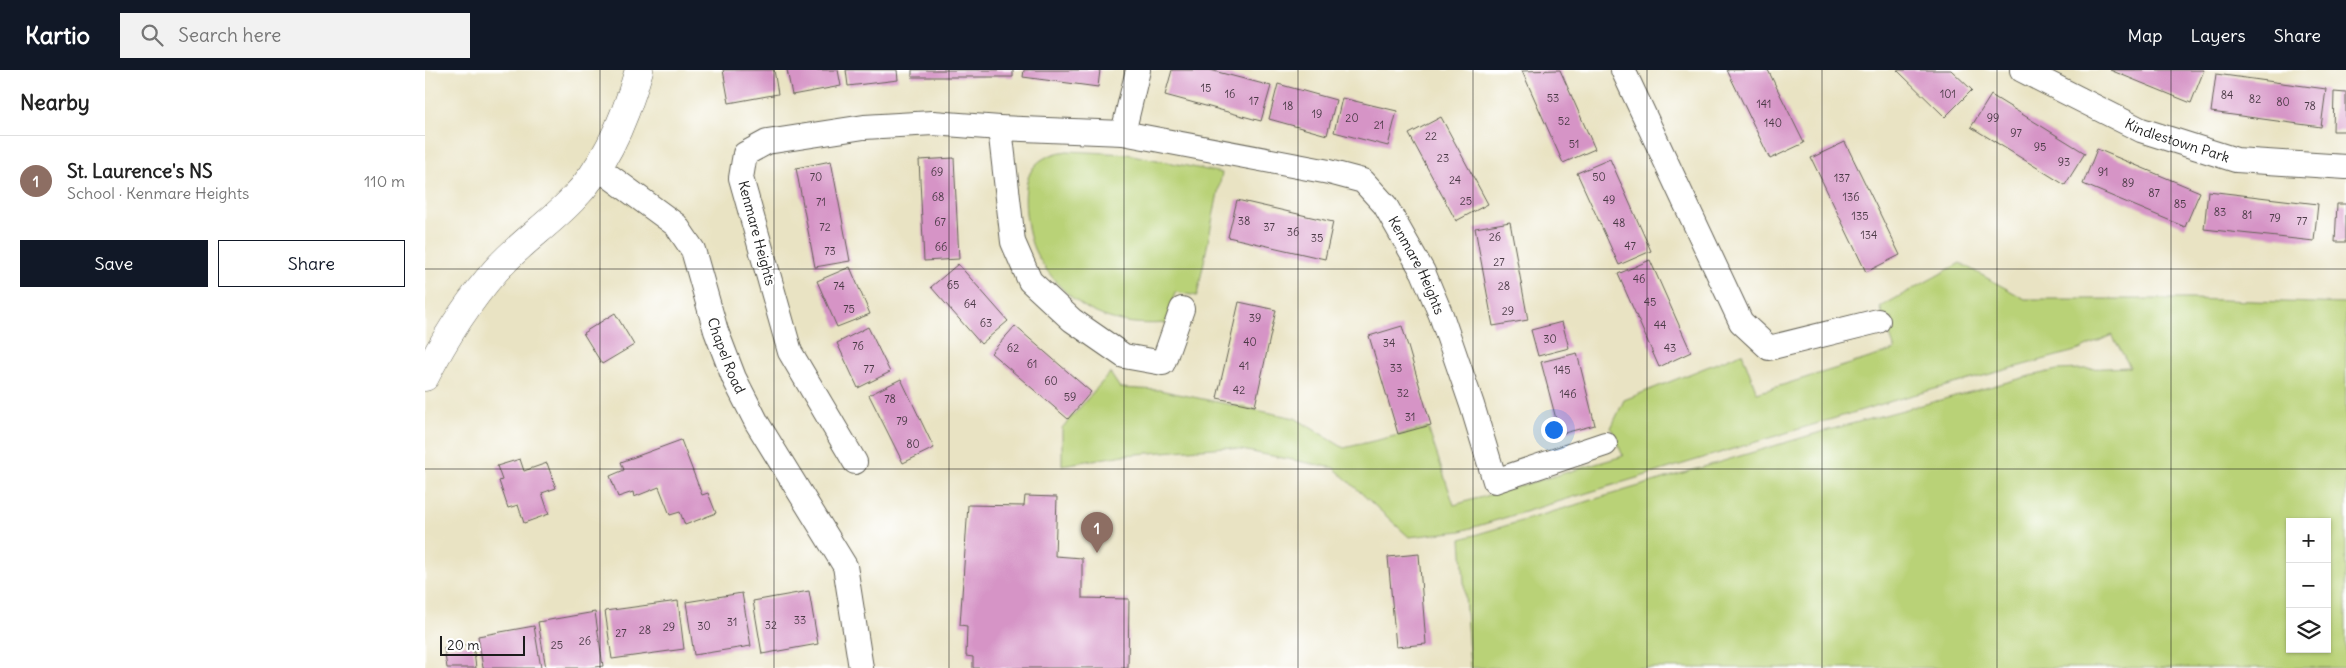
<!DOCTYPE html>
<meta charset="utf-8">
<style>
body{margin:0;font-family:Delius,sans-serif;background:#f2f2f2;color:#222}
.controls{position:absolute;right:15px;bottom:15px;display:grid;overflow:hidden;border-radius:0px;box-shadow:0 1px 4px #0004}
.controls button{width:45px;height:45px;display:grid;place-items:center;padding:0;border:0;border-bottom:1px solid #e0e0e0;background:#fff;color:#222;font:25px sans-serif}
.scale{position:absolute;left:15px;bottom:12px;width:85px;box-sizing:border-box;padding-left:5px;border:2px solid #1c1c1c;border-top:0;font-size:14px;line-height:18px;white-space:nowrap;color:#1c1c1c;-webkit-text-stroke:4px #fff;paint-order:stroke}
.you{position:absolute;left:1128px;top:359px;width:18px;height:18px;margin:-12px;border:4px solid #fff;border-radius:50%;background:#1a73e8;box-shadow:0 0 0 8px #1a73e833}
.badge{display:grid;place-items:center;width:32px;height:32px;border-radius:50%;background:#111827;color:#fff;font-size:16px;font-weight:700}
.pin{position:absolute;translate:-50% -41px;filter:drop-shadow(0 1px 2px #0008)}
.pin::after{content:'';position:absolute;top:26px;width:18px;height:15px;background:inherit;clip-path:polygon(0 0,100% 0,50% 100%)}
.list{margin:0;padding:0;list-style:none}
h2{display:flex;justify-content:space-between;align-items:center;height:65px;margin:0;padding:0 20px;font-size:21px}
h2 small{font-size:16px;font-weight:400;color:#767676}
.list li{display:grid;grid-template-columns:32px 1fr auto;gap:15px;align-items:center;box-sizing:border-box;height:90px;padding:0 20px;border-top:1px solid #e0e0e0}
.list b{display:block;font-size:19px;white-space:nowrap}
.list p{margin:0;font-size:16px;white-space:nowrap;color:#767676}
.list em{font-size:16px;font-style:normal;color:#767676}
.actions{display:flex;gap:10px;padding:15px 20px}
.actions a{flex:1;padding:11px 0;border:1px solid #111827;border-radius:0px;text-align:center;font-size:18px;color:#111827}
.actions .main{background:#111827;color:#fff}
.icon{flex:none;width:28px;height:28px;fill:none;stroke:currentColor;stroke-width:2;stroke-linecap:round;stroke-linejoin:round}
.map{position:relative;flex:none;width:1921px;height:598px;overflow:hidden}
header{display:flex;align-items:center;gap:30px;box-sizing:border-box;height:70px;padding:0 25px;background:#111827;color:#fff}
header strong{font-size:24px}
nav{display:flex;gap:28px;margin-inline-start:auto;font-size:18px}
.search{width:350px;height:45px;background:#f2f2f2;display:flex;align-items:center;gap:12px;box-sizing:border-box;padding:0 18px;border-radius:0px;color:#767676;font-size:19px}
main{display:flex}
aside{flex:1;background:#fff}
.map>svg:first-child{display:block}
.green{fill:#b9d277;stroke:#6a774a;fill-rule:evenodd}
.building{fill:#d694c6}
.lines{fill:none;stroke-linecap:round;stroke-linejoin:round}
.minor-casing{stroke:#646256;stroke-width:26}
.tertiary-casing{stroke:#646256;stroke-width:29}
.minor{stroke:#fff;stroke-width:24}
.tertiary{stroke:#fff;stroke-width:28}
.grid{fill:none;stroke:#1c1c1c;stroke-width:1;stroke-opacity:0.55}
.labels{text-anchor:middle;stroke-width:4;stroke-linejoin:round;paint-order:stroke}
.number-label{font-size:11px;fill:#4a3a46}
.street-label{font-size:14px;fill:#1c1c1c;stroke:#fff}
</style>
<header>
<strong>Kartio</strong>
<div class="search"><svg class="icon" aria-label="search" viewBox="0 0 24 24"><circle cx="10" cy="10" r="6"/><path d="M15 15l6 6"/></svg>Search here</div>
<nav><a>Map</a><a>Layers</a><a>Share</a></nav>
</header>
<main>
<aside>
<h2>Nearby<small></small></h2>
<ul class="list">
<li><span class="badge" style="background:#8d6e63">1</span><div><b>St. Laurence's NS</b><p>School · Kenmare Heights</p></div><em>110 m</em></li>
</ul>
<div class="actions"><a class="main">Save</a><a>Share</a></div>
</aside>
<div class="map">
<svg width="1921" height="598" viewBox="0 0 1921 598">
<rect width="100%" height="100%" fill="#fff"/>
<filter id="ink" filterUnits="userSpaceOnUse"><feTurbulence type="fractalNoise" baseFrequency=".02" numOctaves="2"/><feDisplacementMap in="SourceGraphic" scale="10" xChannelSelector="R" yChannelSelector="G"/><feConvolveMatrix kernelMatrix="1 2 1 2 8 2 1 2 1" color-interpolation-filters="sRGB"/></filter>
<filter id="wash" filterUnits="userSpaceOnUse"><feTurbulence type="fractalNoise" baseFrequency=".0096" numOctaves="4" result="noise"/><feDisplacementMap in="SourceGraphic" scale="20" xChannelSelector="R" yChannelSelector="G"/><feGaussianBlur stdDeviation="1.12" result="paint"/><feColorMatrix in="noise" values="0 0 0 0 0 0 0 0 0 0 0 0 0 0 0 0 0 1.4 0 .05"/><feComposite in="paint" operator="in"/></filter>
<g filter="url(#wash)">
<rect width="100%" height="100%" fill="#e9e3c3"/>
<!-- green -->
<path class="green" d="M 642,81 L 702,84 L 797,103 L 772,226 L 750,222 L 742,253 C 714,255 690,253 665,240 C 643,228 624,206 612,185 C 605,173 603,158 601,144 C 598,109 603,87 642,81 Z
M 1535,193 L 1600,229 L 1766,229 L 1921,234 L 1921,598 L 1045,598 L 1036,469 L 1396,362 L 1605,306 L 1632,300 L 1705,297 L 1687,265 L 1654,280 L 1477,328 L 1036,461 L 984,467 L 909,398 L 801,377 L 699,385 L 637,395 L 637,358 L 685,303 L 695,318 L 734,320 L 870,348 L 919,378 L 1003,358 L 1029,435 L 1198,386 L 1186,358 L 1199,330 L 1317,283 L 1332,323 L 1470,280 L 1455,237 ZM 1865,452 L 1902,452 L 1902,579 L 1865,579 Z"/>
<g id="blocks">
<!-- building -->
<path class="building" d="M 298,0 L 349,0 L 353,24 L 304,33 Z
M 362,0 L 413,0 L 416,16 L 367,25 Z
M 421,0 L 472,0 L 473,10 L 423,16 Z
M 487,0 L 588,0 L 588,7 L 487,7 Z
M 599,0 L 675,0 L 673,17 L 598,7 Z
M 747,0 L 785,0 L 846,16 L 836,51 L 740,25 Z
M 1135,0 L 1170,79 L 1138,93 L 1097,1 Z
M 1302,0 L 1343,0 L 1379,73 L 1345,89 Z
M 1472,0 L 1526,0 L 1547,20 L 1520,47 Z
M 1685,0 L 1779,0 L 1766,33 Z
M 1791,4 L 1901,19 L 1896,57 L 1786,42 Z
M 853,14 L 911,30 L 902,65 L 844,49 Z
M 1909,22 L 1921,23 L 1921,61 L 1908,61 Z
M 1566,25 L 1660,83 L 1640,115 L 1546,57 Z
M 917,28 L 972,41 L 963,76 L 909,62 Z
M 1016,47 L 1063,134 L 1031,151 L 984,64 Z
M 1420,72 L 1475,185 L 1441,202 L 1386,88 Z
M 1672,79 L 1775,122 L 1760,157 L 1658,114 Z
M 529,88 L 534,189 L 499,191 L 494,90 Z
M 1185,89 L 1226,181 L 1194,195 L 1152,103 Z
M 406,91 L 425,191 L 390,197 L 371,98 Z
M 1783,121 L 1893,134 L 1889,171 L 1779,159 Z
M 812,130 L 908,152 L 900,189 L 803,167 Z
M 1912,134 L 1921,134 L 1921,172 L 1910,172 Z
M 1085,152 L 1103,250 L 1068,256 L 1050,158 Z
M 1225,190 L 1266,282 L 1234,297 L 1193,204 Z
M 533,194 L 583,251 L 556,274 L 506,217 Z
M 425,197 L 445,244 L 412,257 L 392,211 Z
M 814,232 L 851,240 L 830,336 L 792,328 Z
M 190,243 L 209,275 L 177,294 L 158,263 Z
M 1137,252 L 1144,278 L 1113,286 L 1106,260 Z
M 590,256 L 666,322 L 643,349 L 566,283 Z
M 977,256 L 1006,355 L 973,364 L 944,266 Z
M 443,257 L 465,302 L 433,318 L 412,273 Z
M 1152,283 L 1170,355 L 1135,364 L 1116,292 Z
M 476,309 L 509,378 L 478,393 L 444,325 Z
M 256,370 L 277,425 L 283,423 L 291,443 L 260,455 L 255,442 L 245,445 L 234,417 L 209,427 L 208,422 L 193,427 L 185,406 L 199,400 L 196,392 Z
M 95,389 L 99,401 L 122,393 L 131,418 L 117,423 L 124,444 L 99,453 L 93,435 L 83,438 L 74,411 L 77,410 L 72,396 Z
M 600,426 L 632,427 L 630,486 L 657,488 L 657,528 L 704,529 L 703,598 L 548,598 L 548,587 L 541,586 L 542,556 L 535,555 L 543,435 L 599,436 Z
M 994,484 L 1001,574 L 971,577 L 963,487 Z
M 384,521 L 393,574 L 337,584 L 328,531 Z
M 317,523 L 326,576 L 269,585 L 261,532 Z
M 253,531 L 259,579 L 187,589 L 180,541 Z
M 170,542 L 178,596 L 164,598 L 121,598 L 113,552 Z
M 109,556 L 116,598 L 58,598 L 53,566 Z
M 48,574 L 51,598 L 22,598 L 19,578 Z"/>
</g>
</g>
<g filter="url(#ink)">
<use href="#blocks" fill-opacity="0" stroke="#646256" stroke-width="1"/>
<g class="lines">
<defs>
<g id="minor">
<path d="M 1198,0 L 1316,252 L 1344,278 L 1453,251"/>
<path id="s1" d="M 1597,0 L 1716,60 L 1811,90 L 1921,97"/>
<path d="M 575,58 L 588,172 L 605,211 L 647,250 L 699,286 L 738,293 L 757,239"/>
<path d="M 698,63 L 713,0"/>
<path id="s2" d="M 172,97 L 251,155 L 268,180 L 291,261 L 309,308 L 332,353 L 420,496 L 436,598"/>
<path id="s3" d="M 430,392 L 365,282 L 316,108 L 320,84 L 342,72 L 439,57 L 508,53 L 575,58 L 698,63 L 904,102 L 938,111 L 960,135 L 998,202 L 1016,245 L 1047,335 L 1070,411 L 1180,374"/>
</g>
<path id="tertiary" d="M 0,307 C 20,268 42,233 71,200 C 94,174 123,155 147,130 C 181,96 201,46 214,0"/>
</defs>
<!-- minor casing -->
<use href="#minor" class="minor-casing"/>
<!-- tertiary casing -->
<use href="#tertiary" class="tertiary-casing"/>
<!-- minor -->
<use href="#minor" class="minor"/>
<!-- tertiary -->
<use href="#tertiary" class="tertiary"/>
</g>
</g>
<!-- grid -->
<path class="grid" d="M 175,0 L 175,598M 349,0 L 349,598M 524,0 L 524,598M 699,0 L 699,598M 873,0 L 873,598M 1048,0 L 1048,598M 1222,0 L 1222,598M 1397,0 L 1397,598M 1572,0 L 1572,598M 1746,0 L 1746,598M 0,199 L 1921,199M 0,399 L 1921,399"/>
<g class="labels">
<!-- number labels -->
<g class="number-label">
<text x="781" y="22">15</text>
<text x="805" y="28">16</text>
<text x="1523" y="28">101</text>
<text x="1802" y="29">84</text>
<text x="1128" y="32">53</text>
<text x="1830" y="33">82</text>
<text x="829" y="35">17</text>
<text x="1858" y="36">80</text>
<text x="1339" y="38">141</text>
<text x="863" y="40">18</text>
<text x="1885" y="40">78</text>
<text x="892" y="48">19</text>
<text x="927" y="52">20</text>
<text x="1568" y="52">99</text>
<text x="1139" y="55">52</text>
<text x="1348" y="57">140</text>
<text x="954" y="59">21</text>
<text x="1591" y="67">97</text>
<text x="1006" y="70">22</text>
<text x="1149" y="78">51</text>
<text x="1615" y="81">95</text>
<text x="1018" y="92">23</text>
<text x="1639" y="96">93</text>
<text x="512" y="106">69</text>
<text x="1678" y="106">91</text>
<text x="391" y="111">70</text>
<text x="1174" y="111">50</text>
<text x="1417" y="112">137</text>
<text x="1030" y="114">24</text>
<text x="1703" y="117">89</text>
<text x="1729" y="127">87</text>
<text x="513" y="131">68</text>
<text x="1426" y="131">136</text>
<text x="1184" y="134">49</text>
<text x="1041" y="135">25</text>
<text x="396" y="136">71</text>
<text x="1755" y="138">85</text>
<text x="1795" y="146">83</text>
<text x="1822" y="149">81</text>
<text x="1435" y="150">135</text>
<text x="1850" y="152">79</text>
<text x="819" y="155">38</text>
<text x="1877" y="155">77</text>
<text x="515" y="156">67</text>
<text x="1194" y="157">48</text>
<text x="400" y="161">72</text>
<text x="844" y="161">37</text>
<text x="868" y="166">36</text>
<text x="1444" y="169">134</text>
<text x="1070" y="171">26</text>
<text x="892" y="172">35</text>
<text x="1205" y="180">47</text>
<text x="516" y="181">66</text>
<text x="405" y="185">73</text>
<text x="1074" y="196">27</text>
<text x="1214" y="213">46</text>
<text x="528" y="219">65</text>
<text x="414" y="220">74</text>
<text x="1079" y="220">28</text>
<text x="1225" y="236">45</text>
<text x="545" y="238">64</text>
<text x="424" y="243">75</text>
<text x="1083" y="245">29</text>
<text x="830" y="252">39</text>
<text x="561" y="257">63</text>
<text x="1235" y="259">44</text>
<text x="1125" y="273">30</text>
<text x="825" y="276">40</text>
<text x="964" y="277">34</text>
<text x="433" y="280">76</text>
<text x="588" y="282">62</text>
<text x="1245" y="282">43</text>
<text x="607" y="298">61</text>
<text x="819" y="300">41</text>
<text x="971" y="302">33</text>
<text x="444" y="303">77</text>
<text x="1137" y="304">145</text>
<text x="626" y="315">60</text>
<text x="814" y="324">42</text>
<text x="978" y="327">32</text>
<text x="1143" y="328">146</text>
<text x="645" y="331">59</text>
<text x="465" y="333">78</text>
<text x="985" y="351">31</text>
<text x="477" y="355">79</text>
<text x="488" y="378">80</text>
<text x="375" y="554">33</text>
<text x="307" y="556">31</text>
<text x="346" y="559">32</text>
<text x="279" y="560">30</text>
<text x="244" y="561">29</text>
<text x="220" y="564">28</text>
<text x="196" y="567">27</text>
<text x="160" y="575">26</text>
<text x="132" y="579">25</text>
</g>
<!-- street labels -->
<g class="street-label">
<text dy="5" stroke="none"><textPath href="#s1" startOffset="171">Kindlestown Park</textPath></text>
<text transform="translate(332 163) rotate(75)" y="5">Kenmare Heights</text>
<text dy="5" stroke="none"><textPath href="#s3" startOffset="1061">Kenmare Heights</textPath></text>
<text dy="5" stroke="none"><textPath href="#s2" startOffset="239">Chapel Road</textPath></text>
</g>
</g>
</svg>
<div class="controls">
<button>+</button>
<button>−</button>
<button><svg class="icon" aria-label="layers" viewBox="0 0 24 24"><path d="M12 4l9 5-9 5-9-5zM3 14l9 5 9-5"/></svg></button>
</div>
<div class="scale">20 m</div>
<div class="you"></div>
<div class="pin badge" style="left:672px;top:483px;background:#8d6e63">1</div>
</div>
</main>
